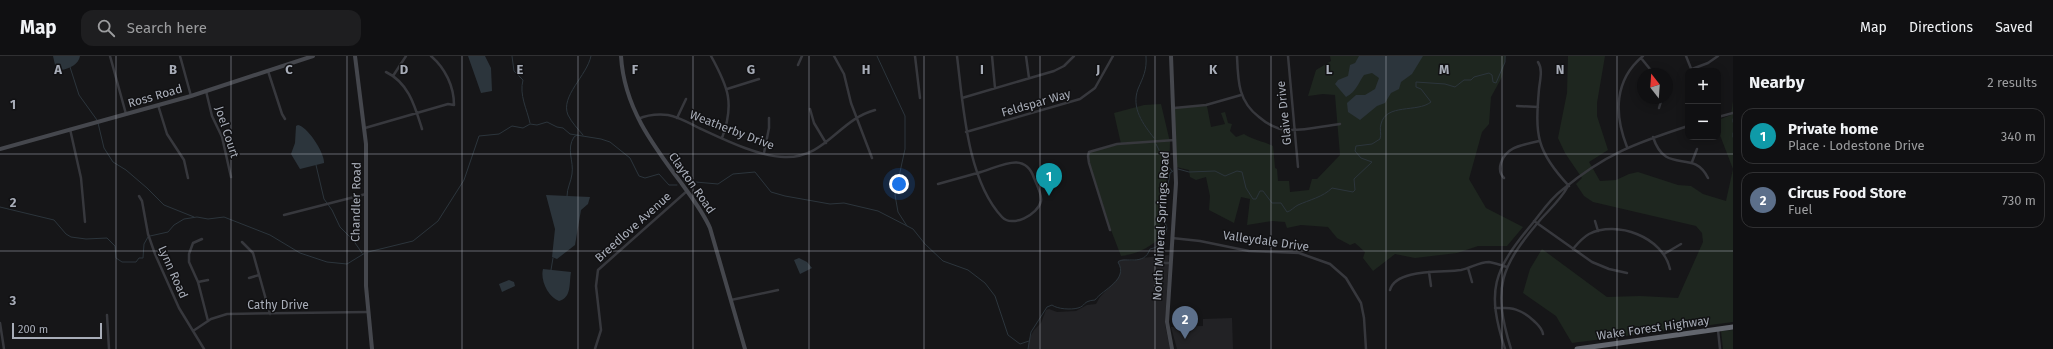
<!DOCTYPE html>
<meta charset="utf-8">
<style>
body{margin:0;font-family:"Fira Sans",sans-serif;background:#1e1e20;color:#f1f3f6}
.controls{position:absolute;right:12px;top:12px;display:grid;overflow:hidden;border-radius:8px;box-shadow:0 2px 10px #0003}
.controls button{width:36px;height:36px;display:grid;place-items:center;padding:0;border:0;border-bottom:1px solid #303032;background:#101012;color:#f1f3f6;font:20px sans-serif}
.compass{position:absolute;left:1637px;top:12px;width:36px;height:36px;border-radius:50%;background:#101012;box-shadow:0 2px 10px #0003;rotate:343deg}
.scale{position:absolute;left:12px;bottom:10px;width:90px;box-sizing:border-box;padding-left:4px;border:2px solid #a8adb8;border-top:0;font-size:11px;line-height:14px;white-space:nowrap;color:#a8adb8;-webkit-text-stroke:3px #111113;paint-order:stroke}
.you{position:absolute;left:899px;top:128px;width:14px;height:14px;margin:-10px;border:3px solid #fff;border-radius:50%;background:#1a73e8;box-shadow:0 0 0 6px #1a73e833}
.badge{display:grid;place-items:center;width:26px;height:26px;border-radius:50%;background:#f2b134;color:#fff;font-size:13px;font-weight:700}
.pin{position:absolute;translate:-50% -33px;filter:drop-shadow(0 1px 2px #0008)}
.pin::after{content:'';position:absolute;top:21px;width:14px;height:12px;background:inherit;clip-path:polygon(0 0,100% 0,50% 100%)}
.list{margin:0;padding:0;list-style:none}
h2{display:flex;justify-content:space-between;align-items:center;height:52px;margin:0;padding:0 16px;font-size:17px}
h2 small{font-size:13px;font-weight:400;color:#9c9d9f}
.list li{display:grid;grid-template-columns:26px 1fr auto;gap:12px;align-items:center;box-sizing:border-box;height:56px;margin:0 8px 8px;padding:0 8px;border:1px solid #303032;border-radius:12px}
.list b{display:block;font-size:15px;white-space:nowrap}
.list p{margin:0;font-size:13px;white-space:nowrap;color:#9c9d9f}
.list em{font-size:13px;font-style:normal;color:#9c9d9f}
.icon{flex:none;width:22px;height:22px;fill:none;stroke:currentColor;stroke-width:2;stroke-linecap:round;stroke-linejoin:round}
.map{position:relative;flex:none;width:1733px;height:293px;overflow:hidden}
header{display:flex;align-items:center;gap:24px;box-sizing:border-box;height:56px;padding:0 20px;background:#101012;border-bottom:1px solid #303032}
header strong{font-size:19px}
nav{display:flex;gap:22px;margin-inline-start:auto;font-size:14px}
.search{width:280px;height:36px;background:#1e1e20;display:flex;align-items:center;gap:10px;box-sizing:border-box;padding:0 14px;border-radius:12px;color:#9c9d9f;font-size:15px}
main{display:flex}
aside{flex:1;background:#101012}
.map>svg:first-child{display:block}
.built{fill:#222225}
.green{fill:#1e261f}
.water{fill:#2c353c}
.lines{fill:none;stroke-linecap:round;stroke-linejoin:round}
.stream{stroke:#2c353c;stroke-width:1}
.street{stroke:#37383d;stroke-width:2.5}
.secondary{stroke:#45474d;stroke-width:4}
.highway{stroke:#63666e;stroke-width:5}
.grid{fill:none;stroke:#a8adb8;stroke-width:1;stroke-opacity:0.55}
.labels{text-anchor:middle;stroke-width:3;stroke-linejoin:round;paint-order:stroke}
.street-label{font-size:12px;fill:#a8adb8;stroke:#111113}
.grid-label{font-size:13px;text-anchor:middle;font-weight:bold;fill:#a8adb8;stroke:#111113;stroke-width:3;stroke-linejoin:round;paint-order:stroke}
</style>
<header>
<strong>Map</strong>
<div class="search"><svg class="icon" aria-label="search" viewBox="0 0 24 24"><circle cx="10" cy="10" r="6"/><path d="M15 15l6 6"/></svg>Search here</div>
<nav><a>Map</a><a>Directions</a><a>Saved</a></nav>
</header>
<main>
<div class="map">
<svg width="1733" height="293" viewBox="0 0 1733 293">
<rect width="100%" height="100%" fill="#161618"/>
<!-- built -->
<path class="built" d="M 1169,199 L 1165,268 L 1170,293 L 1028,293 L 1029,283 L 1034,274 L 1041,267 L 1046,254 L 1049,253 L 1057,256 L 1076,255 L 1087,249 L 1096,248 L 1100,241 L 1118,222 L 1121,214 L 1118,206 L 1119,204 L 1124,203 L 1132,205 L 1142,202 Z
M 1232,262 L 1233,293 L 1177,293 L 1171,271 L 1203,270 L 1203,263 Z"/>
<!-- green -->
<path class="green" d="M 1330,0 L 1506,0 L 1502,21 L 1491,41 L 1489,68 L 1482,76 L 1469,123 L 1486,152 L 1523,171 L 1507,190 L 1478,190 L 1457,197 L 1415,202 L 1395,198 L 1373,215 L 1363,202 L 1365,196 L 1355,187 L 1350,189 L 1337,182 L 1328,171 L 1301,169 L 1287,172 L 1285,166 L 1272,165 L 1247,169 L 1250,143 L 1241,141 L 1234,167 L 1209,154 L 1210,140 L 1206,121 L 1196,124 L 1190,121 L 1189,114 L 1176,111 L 1174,52 L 1207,50 L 1211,71 L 1225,68 L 1221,57 L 1225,56 L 1228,67 L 1232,68 L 1230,75 L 1236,81 L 1244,78 C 1253,84 1263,85 1273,90 L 1275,112 L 1277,113 L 1278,125 L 1289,125 L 1290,136 L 1309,134 L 1312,123 L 1317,123 L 1340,99 L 1335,39 L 1323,38 L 1308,40 L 1316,14 L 1331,5 Z
M 1568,0 L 1605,0 L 1597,47 L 1597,60 L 1608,94 L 1589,106 L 1600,125 L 1616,124 L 1629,118 L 1638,116 L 1678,129 L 1691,130 L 1703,138 L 1726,145 L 1733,113 L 1718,74 L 1718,64 L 1731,59 L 1733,45 L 1733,266 L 1572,287 L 1556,260 L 1523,237 L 1530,213 L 1542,193 L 1607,241 L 1640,240 L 1678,242 L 1703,186 L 1702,177 L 1696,170 L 1593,146 L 1584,140 L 1576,128 L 1582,122 L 1565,97 L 1558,82 L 1567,37 Z
M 1161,48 L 1170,86 L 1169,116 L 1163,134 L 1159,183 C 1147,193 1136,198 1121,200 L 1111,174 L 1088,102 L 1090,96 L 1121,88 L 1114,57 L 1144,49 Z
M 1733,274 L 1733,293 L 1723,293 L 1721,275 Z"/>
<!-- water -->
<path class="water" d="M 53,0 L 80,0 C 79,8 69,13 61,14 L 55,9 Z
M 468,0 L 485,0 L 491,12 L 492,35 L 481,37 Z
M 1359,0 L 1423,0 L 1412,18 L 1401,26 L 1399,33 L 1391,37 L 1385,47 L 1377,50 L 1360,64 L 1348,56 L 1347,47 L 1356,39 L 1365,39 L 1375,33 L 1379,22 L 1372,17 L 1364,19 C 1358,27 1357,35 1346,41 L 1335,28 L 1338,24 L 1348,20 L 1350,9 L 1355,7 Z
M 298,69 C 307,70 325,97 324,107 L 300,113 L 291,98 L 295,87 L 296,70 Z
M 546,139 L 590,141 L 588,148 L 581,154 L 575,189 L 557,203 L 552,201 L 555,173 Z
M 799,202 L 807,206 L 812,212 L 800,218 L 794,204 Z
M 543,213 L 571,216 C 569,226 572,242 559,245 C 548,241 540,224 543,213 Z
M 509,224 L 514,226 L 515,230 L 502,236 L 499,228 Z"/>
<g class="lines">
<!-- stream -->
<path class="stream" d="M 512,0 L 514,15 L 523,24 C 519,39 527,53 530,67
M 877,0 L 905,60 L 905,93 L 895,139 L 898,156 L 907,170
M 1146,0 C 1147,15 1143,21 1138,33 C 1131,52 1143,68 1154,82
M 70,11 L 79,39 L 97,64
M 1733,63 L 1733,66
M 98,67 L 104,92 L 113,106 L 126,114 L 147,132 L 164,149 L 194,161
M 1733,77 L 1733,81
M 583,79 C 578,73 572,67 568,59 C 560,40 587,20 591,0
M 1156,88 L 1165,106 L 1172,115
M 316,109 L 324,143 L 332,154 L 340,171 L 353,184 L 362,197
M 1178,113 L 1189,116 L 1215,115 L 1225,120 L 1237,115 L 1242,116 L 1246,132 L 1253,143 L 1256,143 L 1260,135 L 1263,135 L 1272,147 L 1281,147 L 1287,156 C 1291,155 1294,151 1298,149 C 1309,144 1323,141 1332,132 L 1353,136 L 1355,134 L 1354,123 L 1372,106 L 1361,102 L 1355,95 L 1356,90 L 1372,88 L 1380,83 C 1382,78 1379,73 1381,68 C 1386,47 1417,57 1431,46 L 1421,33 L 1416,31 L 1416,26 L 1445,28 L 1455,31 L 1464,24 L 1471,24 L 1474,21 L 1489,17 L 1492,19 L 1493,26 L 1496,27 L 1505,6 L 1505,0
M 684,125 L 718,128 L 733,118 L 755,116 L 771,136 L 785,140 L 830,148 L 844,147 L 878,155 L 913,173 L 925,188 L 943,205 L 968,214 L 985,227 L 995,240 L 1008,279 L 1020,288 L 1029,285
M 567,140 C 567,132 571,126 572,118 C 574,105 566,93 574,81 L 577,79
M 0,151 L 54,164 L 66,178 L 71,181 L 86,183 L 107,182 L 115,190 L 116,202 L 122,206 L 136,206 L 139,202 L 143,202 L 144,188 L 148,181
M 150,180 L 168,176 L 174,169 L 184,163 L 197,161 L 208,163 L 224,161 L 270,179 L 300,197 L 327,206 L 347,208 L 365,197
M 368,196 L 413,185 L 438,165 L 464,124 L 479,80 L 499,78 L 512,70 L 523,72 L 530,68 L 537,69 L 547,66 L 557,71 L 563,72 L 570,78 L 601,83 L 610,86 L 630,102 L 639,120 L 645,122 L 659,118 L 669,129 L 677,129
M 551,214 L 553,202
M 1028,293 L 1031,276 L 1047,251 L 1052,249 C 1057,253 1071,254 1078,252 C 1086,250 1082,245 1095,244 C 1103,233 1129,224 1118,206 C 1125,200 1144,211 1150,193 C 1162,191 1164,182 1167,172 L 1162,158 L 1165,152 L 1163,146 C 1166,141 1169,124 1170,117 L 1173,115"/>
<!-- street -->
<path class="street" d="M 110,0 L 126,58
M 180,0 L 191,40
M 711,0 C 728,31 735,47 722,82
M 834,0 L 844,18 L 851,47 L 872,102
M 915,0 L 920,42
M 992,0 L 995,32
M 1026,0 L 1029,22
M 1237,0 C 1238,25 1238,45 1259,61 C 1267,68 1276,73 1287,74 C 1304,75 1323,70 1340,68
M 1288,0 L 1298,111
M 1686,0 L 1692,15
M 1641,2 L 1654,18
M 1538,6 C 1543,13 1540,24 1539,33 C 1535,79 1536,95 1569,130
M 798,9 L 802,0
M 1692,13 L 1708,7 L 1718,0
M 268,15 L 282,58 L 285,63
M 386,16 C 409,27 415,51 422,73
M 393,20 L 406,0
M 727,33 L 759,23
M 206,35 L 212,60 L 222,81 L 231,121
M 962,42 L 1054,15 L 1064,10 L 1074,0
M 158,49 L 167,78 L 184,104 L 188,122
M 1517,50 L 1538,51
M 1174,52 L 1206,49 L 1241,39
M 1659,52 L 1662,42
M 810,53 L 814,67 L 826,87
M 1718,61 L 1733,57
M 677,62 L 686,43
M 638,63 C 647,59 658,58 668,59 C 679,61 689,67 699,72 C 723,83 759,101 785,101 C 826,102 838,64 875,54
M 365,72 L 448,48 L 454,49 C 454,30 445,12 431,0
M 70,73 L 81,122 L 85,166
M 966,76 L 1080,43 L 1095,32 L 1113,0
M 1653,81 C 1666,121 1693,91 1708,122
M 1627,91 C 1614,58 1614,24 1643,0
M 764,97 L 769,72 L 769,62
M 1692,106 L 1697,93
M 1504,122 C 1500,118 1499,113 1501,107 C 1506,90 1524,89 1539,85
M 938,128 C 952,124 967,120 981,116 C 1001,110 1025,95 1034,122 C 1037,129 1042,138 1041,145 C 1038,159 1012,172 1002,161 C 967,124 963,48 957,0
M 139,140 L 142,145 L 148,178 L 155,198 L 179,252 L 204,293
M 284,159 L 366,138
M 1534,165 L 1592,206 L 1609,213 L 1627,217
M 1595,165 L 1598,175
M 1110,174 L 1089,107 L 1088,100 L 1089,96 L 1117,88 L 1175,84
M 1172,182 L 1200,185 L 1249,195 L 1299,197 L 1330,208 L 1346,222 L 1361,247 L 1364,262 L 1366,293
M 202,183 L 193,187 L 189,198 L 189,206 L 198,226 L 208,265
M 242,186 L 253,197 L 270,258
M 1573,193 C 1578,187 1582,182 1589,178 C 1617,164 1663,181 1670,213
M 1664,198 L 1681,188
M 1164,207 L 1170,207
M 1468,212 L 1472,226
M 1429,216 L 1431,230
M 249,222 L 259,219
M 198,226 L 208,224
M 1390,234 C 1396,212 1444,217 1461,214 C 1471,212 1479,206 1489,206 C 1495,207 1501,209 1507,211
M 731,244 L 778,234
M 1495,252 C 1512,251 1521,253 1534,265 C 1538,269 1542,272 1543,278
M 107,259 L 109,293
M 0,267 L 4,293
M 1718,274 L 1720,293
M 193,275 L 211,263 L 227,258 L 368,256
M 595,293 L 601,274 L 596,230 L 598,214 L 687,135
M 1505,293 C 1486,234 1493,215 1532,168 C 1541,157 1550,143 1562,134 C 1605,98 1636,87 1688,70
M 1511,293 C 1492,231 1500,211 1541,163 C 1550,153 1562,142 1568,130"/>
<!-- secondary -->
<path class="secondary" d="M 355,0 L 366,88 L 366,230 L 372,293
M 621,0 C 624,51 652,88 682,128 C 692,142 703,156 710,172 L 745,293
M 1171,0 L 1176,127 L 1167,266 L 1172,293
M 0,93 L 191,40 L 313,0"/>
<!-- highway -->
<path class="highway" d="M 1577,293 L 1733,271"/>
</g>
<!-- grid -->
<path class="grid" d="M 116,0 L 116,293M 231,0 L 231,293M 347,0 L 347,293M 462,0 L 462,293M 578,0 L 578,293M 693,0 L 693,293M 809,0 L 809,293M 924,0 L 924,293M 1040,0 L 1040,293M 1155,0 L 1155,293M 1271,0 L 1271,293M 1386,0 L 1386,293M 1502,0 L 1502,293M 1617,0 L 1617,293M 0,98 L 1733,98M 0,195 L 1733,195"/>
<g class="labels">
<!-- street labels -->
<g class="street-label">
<text transform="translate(155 40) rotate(-16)" y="4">Ross Road</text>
<text transform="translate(1036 47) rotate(-16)" y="4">Feldspar Way</text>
<text transform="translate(1284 57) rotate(-96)" y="4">Glaive Drive</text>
<text transform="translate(732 74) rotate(21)" y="4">Weatherby Drive</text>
<text transform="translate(227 76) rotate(72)" y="4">Joel Court</text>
<text transform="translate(692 127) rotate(55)" y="4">Clayton Road</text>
<text transform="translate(356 146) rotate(-89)" y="4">Chandler Road</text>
<text transform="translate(1161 170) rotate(-87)" y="4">North Mineral Springs Road</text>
<text transform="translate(633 171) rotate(-42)" y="4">Breedlove Avenue</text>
<text transform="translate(1266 185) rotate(8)" y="4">Valleydale Drive</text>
<text transform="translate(173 216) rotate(66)" y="4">Lynn Road</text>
<text x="278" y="253">Cathy Drive</text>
<text transform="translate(1653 272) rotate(-8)" y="4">Wake Forest Highway</text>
</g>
</g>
<g class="grid-label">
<text x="58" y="18">A</text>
<text x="173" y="18">B</text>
<text x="289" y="18">C</text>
<text x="404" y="18">D</text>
<text x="520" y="18">E</text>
<text x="635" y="18">F</text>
<text x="751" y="18">G</text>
<text x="866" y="18">H</text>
<text x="982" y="18">I</text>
<text x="1098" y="18">J</text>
<text x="1213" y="18">K</text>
<text x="1329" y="18">L</text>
<text x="1444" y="18">M</text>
<text x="1560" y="18">N</text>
<text x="13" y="53">1</text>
<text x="13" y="151">2</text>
<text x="13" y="249">3</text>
</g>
</svg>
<div class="controls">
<button>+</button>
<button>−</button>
</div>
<svg class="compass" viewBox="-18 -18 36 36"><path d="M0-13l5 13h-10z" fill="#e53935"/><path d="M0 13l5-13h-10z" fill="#9c9d9f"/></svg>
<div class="scale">200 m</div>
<div class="you"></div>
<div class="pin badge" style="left:1049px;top:140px;background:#0f9aa8">1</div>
<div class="pin badge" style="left:1185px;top:283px;background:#5c6f8a">2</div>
</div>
<aside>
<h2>Nearby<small>2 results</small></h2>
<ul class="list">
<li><span class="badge" style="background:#0f9aa8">1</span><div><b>Private home</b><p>Place · Lodestone Drive</p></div><em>340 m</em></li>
<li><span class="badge" style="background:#5c6f8a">2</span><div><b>Circus Food Store</b><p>Fuel</p></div><em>730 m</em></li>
</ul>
</aside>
</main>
